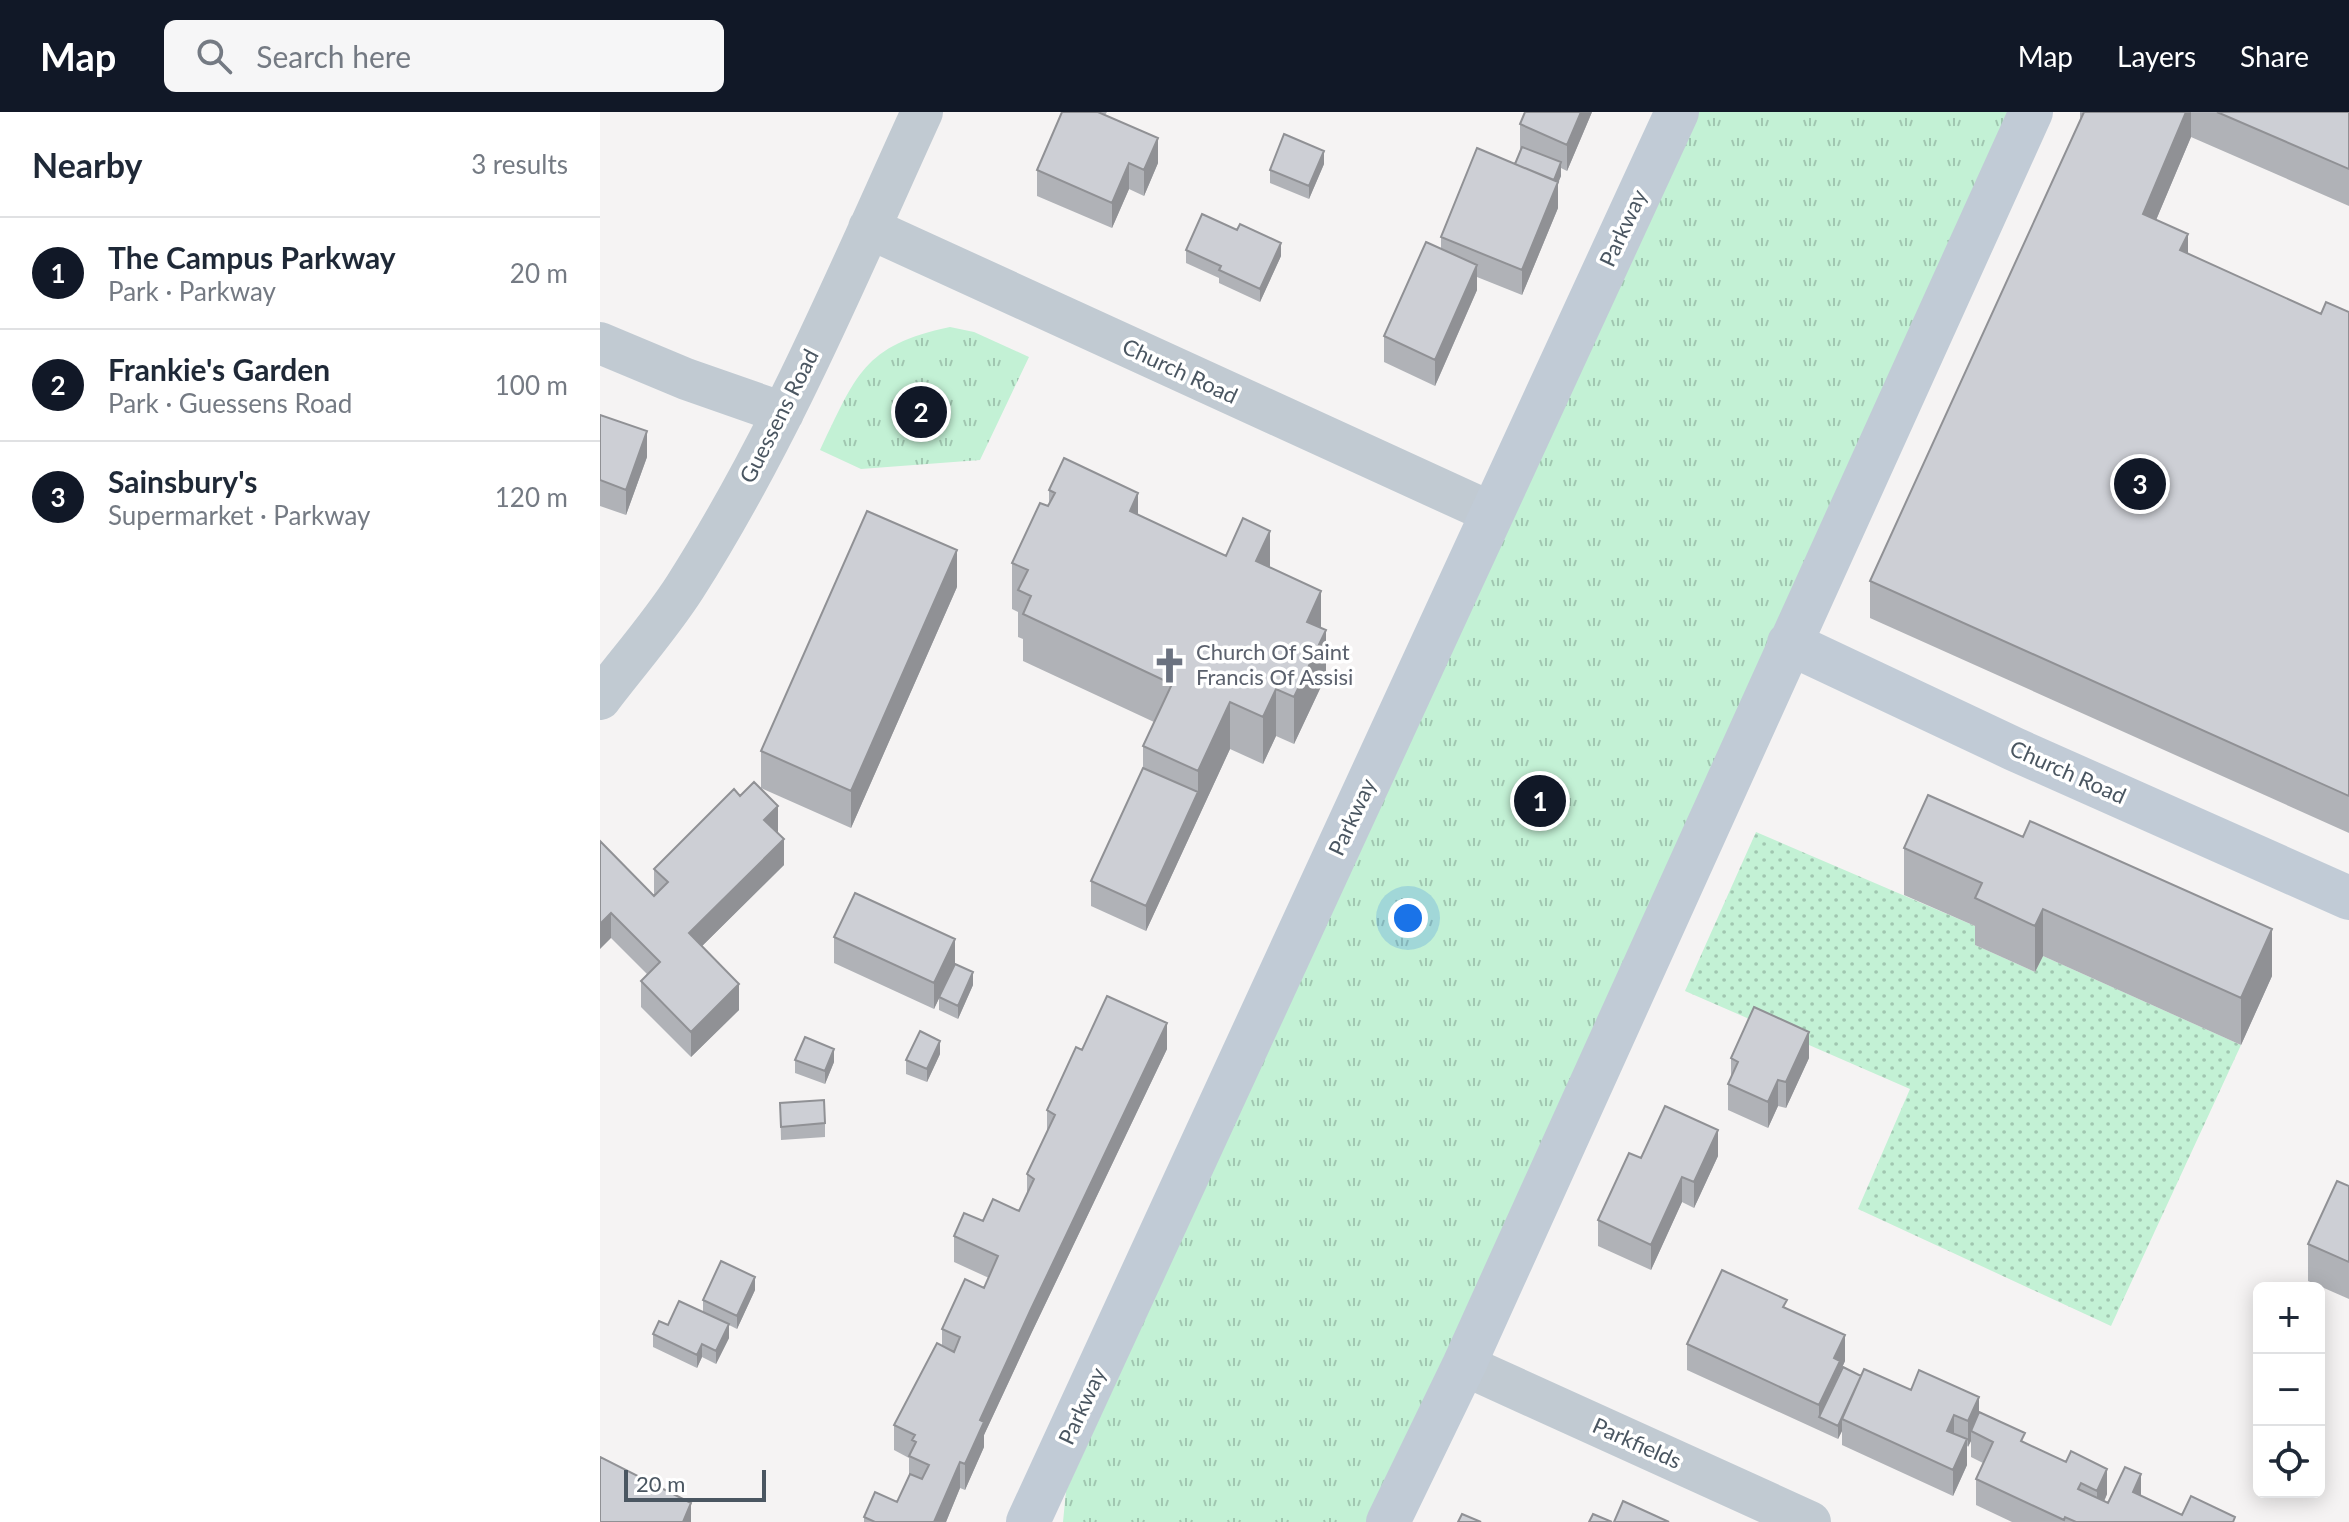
<!DOCTYPE html>
<meta charset="utf-8">
<style>
body{margin:0;font-family:Lato,sans-serif;background:#f6f6f7;color:#1f2937}
.controls{position:absolute;right:24px;bottom:24px;display:grid;overflow:hidden;border-radius:12px;box-shadow:0 4px 20px #0003}
.controls button{width:72px;height:72px;display:grid;place-items:center;padding:0;border:0;border-bottom:2px solid #e0e1e3;background:#fff;color:#1f2937;font:40px sans-serif}
.scale{position:absolute;left:24px;bottom:20px;width:142px;box-sizing:border-box;padding-left:8px;border:4px solid #4a5661;border-top:0;font-size:22px;line-height:28px;white-space:nowrap;color:#4a5661;-webkit-text-stroke:6px #fff;paint-order:stroke}
.you{position:absolute;left:808px;top:806px;width:28px;height:28px;margin:-20px;border:6px solid #fff;border-radius:50%;background:#1a73e8;box-shadow:0 0 0 12px #1a73e833}
.badge{display:grid;place-items:center;width:52px;height:52px;border-radius:50%;background:#111827;color:#fff;font-size:26px;font-weight:700}
.pin{position:absolute;translate:-50% -50%;border:4px solid #fff;box-shadow:0 2px 8px #0006}
.list{margin:0;padding:0;list-style:none}
h2{display:flex;justify-content:space-between;align-items:center;height:104px;margin:0;padding:0 32px;font-size:34px}
h2 small{font-size:26px;font-weight:400;color:#747a83}
.list li{display:grid;grid-template-columns:52px 1fr auto;gap:24px;align-items:center;box-sizing:border-box;height:112px;padding:0 32px;border-top:2px solid #e0e1e3}
.list b{display:block;font-size:30px;white-space:nowrap}
.list p{margin:0;font-size:26px;white-space:nowrap;color:#747a83}
.list em{font-size:26px;font-style:normal;color:#747a83}
.icon{flex:none;width:44px;height:44px;fill:none;stroke:currentColor;stroke-width:2;stroke-linecap:round;stroke-linejoin:round}
.map{position:relative;flex:none;width:1749px;height:1410px;overflow:hidden}
header{display:flex;align-items:center;gap:48px;box-sizing:border-box;height:112px;padding:0 40px;background:#111827;color:#fff}
header strong{font-size:38px}
nav{display:flex;gap:44px;margin-inline-start:auto;font-size:28px}
.search{width:560px;height:72px;background:#f6f6f7;display:flex;align-items:center;gap:20px;box-sizing:border-box;padding:0 28px;border-radius:12px;color:#747a83;font-size:30px}
main{display:flex}
aside{flex:1;background:#fff}
.map>svg:first-child{display:block}
.grass{fill:url(#grass-dots)}
.park{fill:url(#park-tufts)}
.lines{fill:none;stroke-linecap:round;stroke-linejoin:round}
.street{stroke:#c1cad2;stroke-width:42}
.secondary{stroke:#c1cbd6;stroke-width:44}
.wall{fill:#b0b2b7}
.shaded-wall{fill:#909195}
.building{fill:#cdcfd5;stroke:#909195;stroke-width:2}
.labels{text-anchor:middle;stroke-width:7;stroke-linejoin:round;paint-order:stroke}
.street-label{font-size:22px;fill:#4a5661;stroke:#fff}
.worship-label{font-size:22px;fill:#5b616d;stroke:#fff;text-anchor:start}
</style>
<header>
<strong>Map</strong>
<div class="search"><svg class="icon" aria-label="search" viewBox="0 0 24 24"><circle cx="10" cy="10" r="6"/><path d="M15 15l6 6"/></svg>Search here</div>
<nav><a>Map</a><a>Layers</a><a>Share</a></nav>
</header>
<main>
<aside>
<h2>Nearby<small>3 results</small></h2>
<ul class="list">
<li><span class="badge">1</span><div><b>The Campus Parkway</b><p>Park · Parkway</p></div><em>20 m</em></li>
<li><span class="badge">2</span><div><b>Frankie's Garden</b><p>Park · Guessens Road</p></div><em>100 m</em></li>
<li><span class="badge">3</span><div><b>Sainsbury's</b><p>Supermarket · Parkway</p></div><em>120 m</em></li>
</ul>
</aside>
<div class="map">
<svg width="1749" height="1410" viewBox="0 0 1749 1410">
<defs>
<pattern id="grass-dots" width="8" height="8" patternUnits="userSpaceOnUse" patternTransform="scale(2)"><rect width="8" height="8" fill="#c3f1d5"/><path d="M2 2h.1M6 6h.1" fill="none" stroke="#a0c6b0" stroke-width="1.8" stroke-linecap="round"/></pattern>
<pattern id="park-tufts" width="24" height="20" patternUnits="userSpaceOnUse" patternTransform="scale(2)"><rect width="24" height="20" fill="#c3f1d5"/><path d="M3 7l-1-3M5 7V3M7 7l1-3M15 17l-1-3M17 17v-4M19 17l1-3" fill="none" stroke="#a0c6b0"/></pattern>
</defs>
<rect width="100%" height="100%" fill="#f5f3f3"/>
<!-- grass -->
<path class="grass" d="M 1156,720 L 1382,817 L 1375,833 L 1435,860 L 1443,844 L 1641,933 L 1511,1214 L 1258,1097 L 1310,977 L 1085,879 Z"/>
<!-- park -->
<path class="park" d="M 1096,0 L 1414,0 L 770,1410 L 463,1410 L 466,1379 Z
M 350,215 L 374,220 L 429,245 L 380,348 L 261,357 L 220,338 C 256,264 263,233 350,215 Z"/>
<g class="lines">
<!-- street -->
<path class="street" d="M 269,116 L 890,400
M 0,231 L 86,267 L 183,301
M 0,587 C 28,550 60,514 85,475 C 180,326 249,160 322,0
M 864,1253 L 1210,1410"/>
<!-- secondary -->
<path class="secondary" d="M 1189,531 L 1414,637 L 1749,786
M 428,1410 L 1077,0
M 788,1410 L 864,1253 L 1431,0"/>
</g>
<!-- wall -->
<path class="wall" d="M 462,0 L 507,0 L 505,3 L 558,51 L 544,84 L 529,77 L 512,116 L 437,84 L 437,58 Z
M 992,0 L 967,59 L 961,56 L 961,64 L 958,70 L 958,96 L 922,183 L 877,165 L 877,178 L 835,274 L 784,250 L 784,224 L 841,137 L 841,125 L 915,52 L 920,38 L 920,12 Z
M 1480,0 L 1749,0 L 1749,94 L 1591,25 L 1556,108 L 1588,142 L 1721,202 L 1749,200 L 1749,721 L 1270,506 L 1270,469 L 1480,8 Z
M 724,52 L 709,87 L 670,71 L 670,58 Z
M 586,138 L 681,144 L 660,190 L 619,171 L 619,166 L 586,151 Z
M 0,303 L 47,345 L 26,403 L 0,394 Z
M 449,378 L 538,403 L 626,444 L 670,455 L 721,516 L 726,564 L 694,632 L 676,624 L 663,652 L 630,637 L 546,819 L 491,794 L 491,769 L 543,656 L 543,634 L 554,610 L 423,549 L 423,527 L 418,525 L 418,500 L 412,497 L 412,451 L 449,393 Z
M 357,475 L 251,716 L 161,676 L 161,639 Z
M 178,720 L 177,721 L 184,753 L 102,834 L 139,898 L 91,945 L 41,895 L 41,869 L 47,862 L 11,826 L 0,729 L 54,784 L 54,757 Z
M 1304,736 L 1672,864 L 1641,933 L 1443,844 L 1435,860 L 1375,833 L 1375,814 L 1304,783 Z
M 234,825 L 355,852 L 373,873 L 358,907 L 339,898 L 339,886 L 334,897 L 234,851 Z
M 567,937 L 431,1222 L 384,1323 L 384,1335 L 365,1378 L 360,1376 L 346,1410 L 264,1410 L 264,1405 L 297,1390 L 309,1363 L 309,1346 L 294,1338 L 294,1313 L 342,1234 L 342,1217 L 384,1176 L 389,1166 L 354,1150 L 354,1124 L 383,1109 L 419,1099 L 427,1082 L 427,1062 L 447,1020 L 447,998 L 482,938 Z
M 340,942 L 327,970 L 306,962 L 306,948 Z
M 1131,946 L 1209,946 L 1186,996 L 1178,994 L 1168,1016 L 1128,998 L 1128,972 L 1131,966 Z
M 195,948 L 234,950 L 225,972 L 195,961 Z
M 180,991 L 225,1011 L 225,1025 L 181,1028 Z
M 1118,1044 L 1094,1096 L 1082,1090 L 1051,1158 L 998,1134 L 998,1108 L 1041,1046 Z
M 1749,1074 L 1749,1187 L 1708,1169 L 1708,1132 Z
M 155,1178 L 137,1217 L 129,1213 L 129,1226 L 116,1252 L 102,1245 L 97,1256 L 53,1235 L 53,1222 L 68,1213 L 103,1200 L 103,1188 Z
M 1187,1196 L 1245,1249 L 1240,1260 L 1261,1264 L 1311,1278 L 1379,1301 L 1425,1331 L 1507,1382 L 1504,1390 L 1508,1391 L 1541,1384 L 1582,1403 L 1635,1410 L 1412,1410 L 1376,1393 L 1376,1367 L 1383,1351 L 1371,1345 L 1371,1329 L 1367,1335 L 1367,1353 L 1353,1384 L 1242,1333 L 1242,1319 L 1238,1327 L 1087,1258 L 1087,1232 Z"/>
<!-- shaded-wall -->
<path class="shaded-wall" d="M 981,0 L 992,0 L 967,59 L 967,33 Z
M 1586,0 L 1591,0 L 1591,25 L 1543,139 L 1543,102 Z
M 558,26 L 558,51 L 544,84 L 544,58 Z
M 724,39 L 724,52 L 709,87 L 709,74 Z
M 961,50 L 961,64 L 957,74 L 958,70 L 958,96 L 922,183 L 922,158 Z
M 529,51 L 529,77 L 512,116 L 512,91 Z
M 1588,122 L 1588,159 L 1580,138 Z
M 681,131 L 681,144 L 660,190 L 660,177 Z
M 877,153 L 877,178 L 835,274 L 835,248 Z
M 47,319 L 47,345 L 26,403 L 26,378 Z
M 538,381 L 538,427 L 530,399 Z
M 670,419 L 670,466 L 656,449 Z
M 357,438 L 357,475 L 251,716 L 251,679 Z
M 721,479 L 721,526 L 707,510 Z
M 726,518 L 726,564 L 694,632 L 694,585 Z
M 676,577 L 676,624 L 663,652 L 663,605 Z
M 630,590 L 630,637 L 546,819 L 546,794 L 598,680 L 598,659 Z
M 178,694 L 178,720 L 164,734 L 164,708 Z
M 184,727 L 184,753 L 89,847 L 89,821 Z
M 1443,797 L 1443,844 L 1435,860 L 1435,814 Z
M 11,801 L 11,826 L 0,837 L 0,812 Z
M 1672,817 L 1672,864 L 1641,933 L 1641,886 Z
M 355,827 L 355,853 L 334,897 L 334,871 Z
M 373,860 L 373,873 L 358,907 L 358,894 Z
M 139,872 L 139,898 L 91,945 L 91,920 Z
M 567,911 L 567,937 L 431,1222 L 384,1323 L 384,1335 L 365,1378 L 365,1352 L 380,1308 L 431,1197 Z
M 1209,920 L 1209,946 L 1186,996 L 1186,970 Z
M 340,929 L 340,942 L 327,970 L 327,957 Z
M 234,937 L 234,950 L 225,972 L 225,959 Z
M 1178,968 L 1178,994 L 1168,1016 L 1168,990 Z
M 1118,1018 L 1118,1044 L 1094,1096 L 1094,1070 Z
M 1082,1065 L 1082,1090 L 1051,1158 L 1051,1133 Z
M 155,1165 L 155,1178 L 137,1217 L 137,1204 Z
M 129,1212 L 129,1226 L 116,1252 L 116,1239 Z
M 1245,1223 L 1245,1249 L 1219,1305 L 1219,1293 L 1234,1246 Z
M 102,1232 L 102,1245 L 97,1256 L 97,1243 Z
M 1261,1264 L 1242,1307 L 1242,1319 L 1238,1327 L 1238,1314 Z
M 1379,1285 L 1379,1311 L 1371,1319 L 1371,1329 L 1368,1335 L 1368,1309 Z
M 1354,1303 L 1354,1329 L 1347,1319 Z
M 1367,1327 L 1367,1353 L 1353,1384 L 1353,1358 Z
M 360,1350 L 360,1376 L 346,1410 L 334,1410 Z
M 1507,1357 L 1507,1382 L 1497,1405 L 1497,1379 Z
M 1541,1362 L 1541,1388 L 1533,1380 Z
M 91,1391 L 91,1410 L 83,1410 Z"/>
<!-- building -->
<path class="building" d="M 462,0 L 498,0 L 558,26 L 544,58 L 529,51 L 512,91 L 437,58 Z
M 925,0 L 981,0 L 967,33 L 920,12 Z
M 1484,0 L 1586,0 L 1543,102 L 1588,122 L 1580,138 L 1721,202 L 1726,190 L 1749,200 L 1749,684 L 1270,469 Z
M 1617,0 L 1749,0 L 1749,57 Z
M 684,22 L 724,39 L 709,74 L 670,58 Z
M 922,35 L 961,50 L 954,68 L 915,52 Z
M 877,36 L 958,70 L 922,158 L 841,125 Z
M 602,102 L 637,118 L 640,112 L 681,131 L 660,177 L 619,158 L 621,154 L 586,138 Z
M 826,130 L 877,153 L 835,248 L 784,224 Z
M 0,303 L 47,319 L 26,378 L 0,368 Z
M 464,346 L 538,381 L 530,399 L 626,444 L 643,406 L 670,419 L 656,449 L 721,479 L 707,510 L 726,518 L 694,585 L 676,577 L 663,605 L 630,590 L 598,659 L 543,634 L 572,572 L 423,502 L 431,484 L 418,478 L 428,458 L 412,451 L 440,391 L 448,394 L 455,381 L 449,378 Z
M 267,399 L 357,438 L 251,679 L 161,639 Z
M 543,656 L 598,680 L 546,794 L 491,769 Z
M 154,670 L 178,694 L 164,708 L 184,727 L 89,821 L 139,872 L 91,920 L 41,869 L 60,850 L 11,801 L 0,812 L 0,729 L 54,784 L 68,770 L 54,757 L 134,677 L 140,684 Z
M 1328,683 L 1423,725 L 1430,709 L 1672,817 L 1641,886 L 1443,797 L 1435,814 L 1375,786 L 1382,771 L 1304,736 Z
M 255,781 L 355,827 L 334,871 L 234,825 Z
M 355,852 L 373,860 L 358,894 L 339,885 Z
M 507,884 L 567,911 L 431,1197 L 380,1308 L 384,1310 L 365,1352 L 360,1350 L 334,1410 L 275,1410 L 264,1405 L 275,1380 L 297,1390 L 310,1362 L 322,1367 L 329,1353 L 309,1344 L 316,1330 L 312,1328 L 315,1323 L 294,1313 L 337,1231 L 354,1240 L 360,1225 L 342,1217 L 365,1167 L 384,1176 L 398,1144 L 354,1124 L 364,1101 L 383,1109 L 393,1087 L 419,1099 L 434,1067 L 427,1062 L 455,1003 L 447,998 L 476,935 L 482,938 Z
M 1154,895 L 1209,920 L 1186,970 L 1178,968 L 1168,990 L 1128,972 L 1138,950 L 1131,946 Z
M 320,919 L 340,929 L 327,957 L 306,948 Z
M 205,925 L 234,937 L 225,959 L 195,948 Z
M 224,988 L 225,1011 L 181,1015 L 180,991 Z
M 1065,994 L 1118,1018 L 1094,1070 L 1082,1065 L 1051,1133 L 998,1108 L 1029,1041 L 1041,1046 Z
M 1737,1069 L 1749,1074 L 1749,1150 L 1708,1132 Z
M 121,1149 L 155,1165 L 137,1204 L 103,1188 Z
M 1122,1158 L 1187,1188 L 1183,1195 L 1245,1223 L 1234,1246 L 1240,1249 L 1219,1293 L 1087,1232 Z
M 79,1189 L 129,1212 L 116,1239 L 102,1232 L 97,1243 L 53,1222 L 59,1209 L 68,1213 Z
M 1243,1255 L 1261,1264 L 1238,1314 L 1219,1305 Z
M 1264,1257 L 1311,1278 L 1319,1258 L 1379,1285 L 1368,1309 L 1354,1303 L 1347,1319 L 1367,1327 L 1353,1358 L 1242,1307 Z
M 1379,1300 L 1425,1321 L 1421,1329 L 1466,1350 L 1471,1339 L 1507,1357 L 1497,1379 L 1481,1371 L 1478,1377 L 1508,1391 L 1525,1355 L 1541,1362 L 1533,1380 L 1582,1403 L 1591,1384 L 1635,1405 L 1633,1410 L 1476,1410 L 1465,1405 L 1464,1408 L 1376,1367 L 1393,1330 L 1371,1319 Z
M 0,1345 L 91,1391 L 83,1410 L 0,1410 Z
M 1023,1389 L 1069,1410 L 1014,1410 Z
M 862,1402 L 881,1410 L 858,1410 Z
M 993,1402 L 1012,1410 L 989,1410 Z"/>
<!-- icons -->
<defs>
<symbol id="church-bare" viewBox="-9 -9 18 18"><path d="M-1.2-6h2.4v3.5h3.3v2.4h-3.3V6h-2.4V-.1h-3.3v-2.4h3.3Z" fill="#6b7280" stroke="#fff" stroke-width="2.5" paint-order="stroke"/></symbol>
</defs>
<g fill-rule="evenodd">
<use href="#church-bare" x="544" y="528" width="51" height="51"/>
</g>
<g class="labels">
<!-- street labels -->
<g class="street-label">
<text transform="translate(1023 116) rotate(-65)" y="8">Parkway</text>
<text transform="translate(580 259) rotate(25)" y="8">Church Road</text>
<text transform="translate(179 304) rotate(-63)" y="8">Guessens Road</text>
<text transform="translate(1468 660) rotate(24)" y="8">Church Road</text>
<text transform="translate(752 705) rotate(-65)" y="8">Parkway</text>
<text transform="translate(482 1294) rotate(-65)" y="8">Parkway</text>
<text transform="translate(1037 1331) rotate(24)" y="8">Parkfields</text>
</g>
<!-- worship labels -->
<g class="worship-label">
<text x="596" y="548">Church Of Saint<tspan x="596" dy="25">Francis Of Assisi</tspan></text>
</g>
</g>
</svg>
<div class="controls">
<button>+</button>
<button>−</button>
<button><svg class="icon" aria-label="locate" viewBox="0 0 24 24"><circle cx="12" cy="12" r="6"/><path d="M12 2v4M12 18v4M2 12h4M18 12h4"/></svg></button>
</div>
<div class="scale">20 m</div>
<div class="you"></div>
<div class="pin badge" style="left:940px;top:689px">1</div>
<div class="pin badge" style="left:321px;top:300px">2</div>
<div class="pin badge" style="left:1540px;top:372px">3</div>
</div>
</main>
